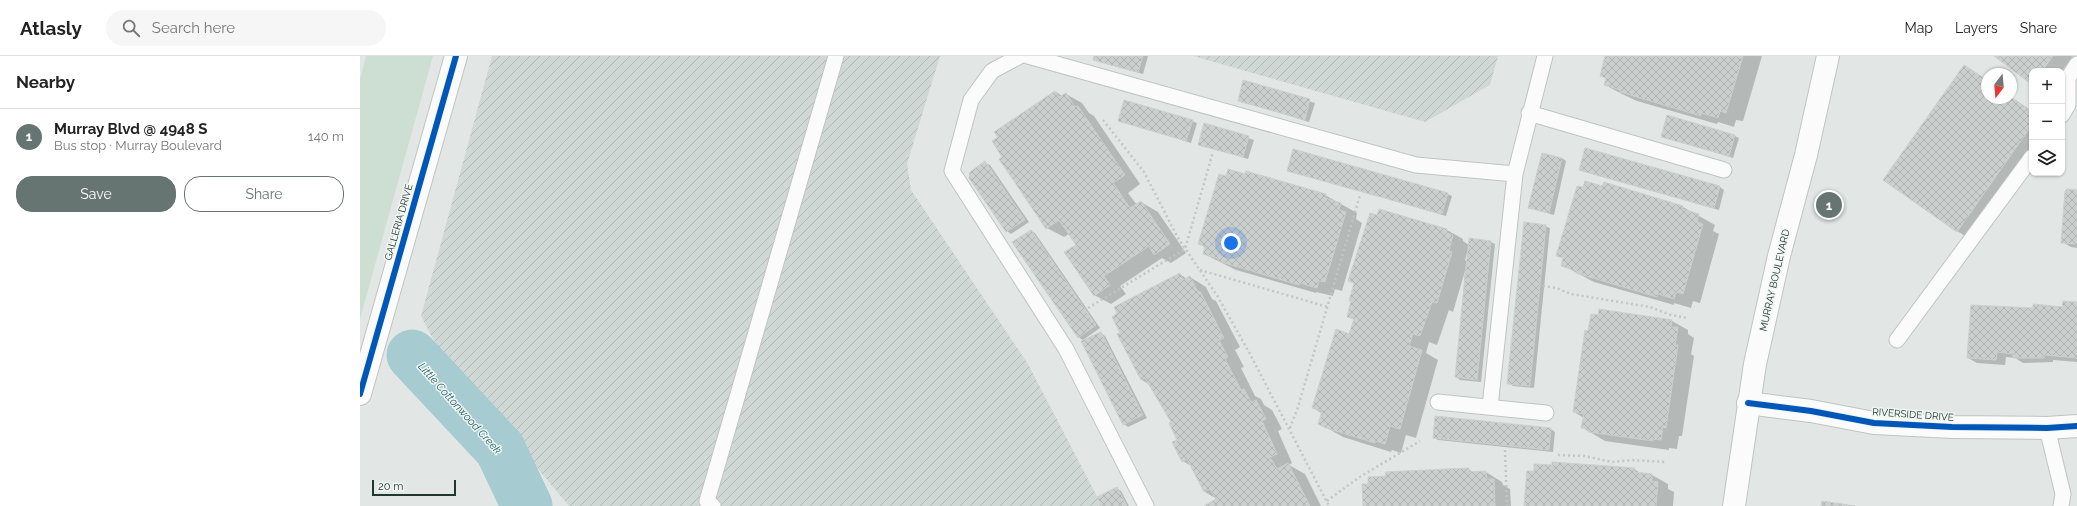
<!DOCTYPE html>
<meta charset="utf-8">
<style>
body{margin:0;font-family:Raleway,sans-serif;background:#f6f6f6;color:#222}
.controls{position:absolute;right:12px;top:12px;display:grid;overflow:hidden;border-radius:8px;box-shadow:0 1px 3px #0004}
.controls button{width:36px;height:36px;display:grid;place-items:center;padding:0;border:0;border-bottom:1px solid #e0e0e0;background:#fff;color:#222;font:20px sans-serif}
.compass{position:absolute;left:1621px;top:12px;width:36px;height:36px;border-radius:50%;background:#fff;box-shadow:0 1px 3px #0004;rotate:196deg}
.scale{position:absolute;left:12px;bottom:10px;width:84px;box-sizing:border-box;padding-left:4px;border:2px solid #233732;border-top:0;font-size:11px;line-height:14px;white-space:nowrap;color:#233732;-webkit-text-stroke:3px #f0f6f3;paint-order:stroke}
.you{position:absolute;left:871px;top:187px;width:14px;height:14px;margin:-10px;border:3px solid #fff;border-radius:50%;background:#1a73e8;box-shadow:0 0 0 6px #1a73e833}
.badge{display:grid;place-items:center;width:26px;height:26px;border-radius:50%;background:#667571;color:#fff;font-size:13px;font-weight:700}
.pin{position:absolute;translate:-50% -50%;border:2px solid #fff;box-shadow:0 1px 4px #0006}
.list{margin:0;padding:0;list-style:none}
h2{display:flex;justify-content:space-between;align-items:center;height:52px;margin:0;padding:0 16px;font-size:17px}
h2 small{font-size:13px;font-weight:400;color:#767676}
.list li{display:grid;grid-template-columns:26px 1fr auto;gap:12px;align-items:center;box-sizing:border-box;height:56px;padding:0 16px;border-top:1px solid #e0e0e0}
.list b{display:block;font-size:15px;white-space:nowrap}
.list p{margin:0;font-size:13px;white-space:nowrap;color:#767676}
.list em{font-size:13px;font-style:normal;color:#767676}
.actions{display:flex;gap:8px;padding:12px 16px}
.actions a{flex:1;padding:9px 0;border:1px solid #667571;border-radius:16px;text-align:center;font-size:14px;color:#667571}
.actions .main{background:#667571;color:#fff}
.icon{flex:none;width:22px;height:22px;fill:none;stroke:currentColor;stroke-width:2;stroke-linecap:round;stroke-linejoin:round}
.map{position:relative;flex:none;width:1717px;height:450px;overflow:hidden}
header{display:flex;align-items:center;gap:24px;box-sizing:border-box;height:56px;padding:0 20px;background:#fff;border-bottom:1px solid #e0e0e0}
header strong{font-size:19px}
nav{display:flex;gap:22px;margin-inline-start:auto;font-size:14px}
.search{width:280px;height:36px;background:#f6f6f6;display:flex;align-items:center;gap:10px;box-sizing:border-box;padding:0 14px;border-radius:22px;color:#767676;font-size:15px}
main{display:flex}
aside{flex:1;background:#fff}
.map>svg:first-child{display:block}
.industrial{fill:url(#industrial-furrows)}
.grass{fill:#cddfd2}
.shadow{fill:#0003;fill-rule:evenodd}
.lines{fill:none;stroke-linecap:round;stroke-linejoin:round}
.river{stroke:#a6cbd1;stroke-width:51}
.building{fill:url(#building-cross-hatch);stroke:#cbd0ce}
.service-casing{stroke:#bfc4c2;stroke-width:17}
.minor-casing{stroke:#bfc4c2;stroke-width:24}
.secondary-casing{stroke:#bec4c2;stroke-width:24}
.path{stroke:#c0c7c4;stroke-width:2.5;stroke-dasharray:2 3;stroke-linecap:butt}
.service{stroke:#fbfbfb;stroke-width:15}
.minor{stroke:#fbfbfb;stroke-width:22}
.secondary{stroke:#fbfbfb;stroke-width:22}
.cycleway-casing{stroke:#f0f6f3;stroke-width:8}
.cycleway{stroke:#0057b8;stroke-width:6}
.labels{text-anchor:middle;stroke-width:3;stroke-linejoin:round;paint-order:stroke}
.street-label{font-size:10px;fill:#233732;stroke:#f0f6f3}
.water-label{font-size:11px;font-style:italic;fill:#24606c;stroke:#f0f6f3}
</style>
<header>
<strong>Atlasly</strong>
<div class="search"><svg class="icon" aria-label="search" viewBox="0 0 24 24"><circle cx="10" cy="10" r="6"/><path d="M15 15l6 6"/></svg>Search here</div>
<nav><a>Map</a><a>Layers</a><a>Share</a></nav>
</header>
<main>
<aside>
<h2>Nearby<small></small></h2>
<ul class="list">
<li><span class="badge">1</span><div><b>Murray Blvd @ 4948 S</b><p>Bus stop · Murray Boulevard</p></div><em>140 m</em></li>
</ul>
<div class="actions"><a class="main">Save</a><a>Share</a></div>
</aside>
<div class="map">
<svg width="1717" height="450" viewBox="0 0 1717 450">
<defs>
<pattern id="industrial-furrows" width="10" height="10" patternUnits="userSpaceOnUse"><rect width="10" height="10" fill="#d0d8d5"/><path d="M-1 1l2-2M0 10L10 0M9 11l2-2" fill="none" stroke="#b2bab7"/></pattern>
<pattern id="building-cross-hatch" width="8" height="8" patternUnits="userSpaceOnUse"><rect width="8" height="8" fill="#cbcfce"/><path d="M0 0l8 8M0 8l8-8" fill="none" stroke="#aeb2b1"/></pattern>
</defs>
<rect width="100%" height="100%" fill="#e2e7e5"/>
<!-- industrial -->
<path class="industrial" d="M 132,0 L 580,0 L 547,108 L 551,134 L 668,308 L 742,450 L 209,450 L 80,296 L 61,260 Z
M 833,0 L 1138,0 L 1130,29 L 1065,66 Z"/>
<!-- grass -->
<path class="grass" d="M 6,0 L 73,0 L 0,263 L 0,23 Z"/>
<!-- shadow -->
<path class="shadow" d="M 735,0 L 788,0 L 783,18 L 739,6 L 734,3 Z
M 1246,0 L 1402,0 L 1383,65 L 1376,64 L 1374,71 L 1358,66 L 1357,68 L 1277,45 L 1262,38 L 1245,29 L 1247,23 L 1241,19 Z
M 1636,0 L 1713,0 L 1702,15 L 1672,15 L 1672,27 Z
M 1605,10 L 1627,24 L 1627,42 L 1651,41 L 1672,55 L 1672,98 L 1612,184 L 1597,175 Z
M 884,25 L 955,47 L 949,66 L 879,44 Z
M 696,36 L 702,40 L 706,38 L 722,47 L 729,57 L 734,60 L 780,128 L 768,137 L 777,149 L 781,146 L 798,156 L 826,197 L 811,207 L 802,202 L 760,230 L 766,238 L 751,248 L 734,239 L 717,189 L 709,178 L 704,181 L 687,172 L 643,101 Z
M 760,64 L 832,65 L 837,67 L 831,87 Z
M 845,68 L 894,84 L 888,103 L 839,88 Z
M 1302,80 L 1375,80 L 1379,82 L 1373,102 Z
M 1226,93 L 1360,131 L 1364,134 L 1359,154 L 1225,116 L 1220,113 Z
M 1202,102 L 1206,105 L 1194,159 L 1169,152 Z
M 625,107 L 630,109 L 669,166 L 651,178 L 647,175 L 610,122 Z
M 928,114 L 1087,138 L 1092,140 L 1086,160 Z
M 867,121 L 965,139 L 997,157 L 996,163 L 1002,167 L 982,235 L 975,233 L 973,240 L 956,236 L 956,237 L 876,214 L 844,198 L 846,192 L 839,188 Z
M 1717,135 L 1717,192 L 1711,191 L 1702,186 Z
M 1323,151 L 1355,169 L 1353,175 L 1359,178 L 1340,247 L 1333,245 L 1331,252 L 1314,247 L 1314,249 L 1234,226 L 1202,209 L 1204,203 L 1198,200 Z
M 1019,154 L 1087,174 L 1103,183 L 1103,185 L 1109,189 L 1131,186 L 1135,188 L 1121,326 L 1100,324 L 1096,321 L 1105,215 L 1093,256 L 1089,254 L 1077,289 L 1069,286 L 1066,297 L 1078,304 L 1056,382 L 1046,379 L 1041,397 L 1032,394 L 1031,396 L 983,381 L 960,368 L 963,358 L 953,352 L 990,279 L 994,264 L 988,260 L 995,228 L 989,225 ZM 1107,197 L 1108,198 L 1107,206 L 1105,204 Z
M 1185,170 L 1190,172 L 1174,332 L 1153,330 L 1149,327 Z
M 671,175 L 675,177 L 740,272 L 723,284 L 718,281 Z
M 820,218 L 827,223 L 830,221 L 846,231 L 852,243 L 856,245 L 880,291 L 875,294 L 884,311 L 881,312 L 895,340 L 901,343 L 904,349 L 912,354 L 922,373 L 918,375 L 932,407 L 929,409 L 945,418 L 961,450 L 845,450 L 857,443 L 845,436 L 831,410 L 823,405 L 812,366 L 790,329 L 782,324 L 758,279 Z
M 1717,247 L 1717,306 L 1693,304 L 1693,306 L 1663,307 L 1655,302 L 1646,301 L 1645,309 L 1617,307 L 1608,302 L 1674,253 L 1703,252 Z
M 1312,265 L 1328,274 L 1328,278 L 1334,282 L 1331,298 L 1334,300 L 1322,380 L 1319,380 L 1317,393 L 1309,392 L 1309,394 L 1245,385 L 1223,372 L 1224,362 L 1214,356 Z
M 741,277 L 745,280 L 787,362 L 768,371 L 764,368 Z
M 1191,373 L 1195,376 L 1193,396 L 1078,384 L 1074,382 Z
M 1108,413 L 1115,417 L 1126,416 L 1142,426 L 1143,429 L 1150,433 L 1151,450 L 1004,450 Z
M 1274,413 L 1282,418 L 1292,419 L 1308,428 L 1308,433 L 1314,436 L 1313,450 L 1165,450 Z
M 757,432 L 761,435 L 769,450 L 743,450 Z"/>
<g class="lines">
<!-- river -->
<path class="river" d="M 52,299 L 140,393 L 167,450"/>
</g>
<!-- building -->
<path class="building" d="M 734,0 L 783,0 L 778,16 L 733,4 Z
M 1245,0 L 1383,0 L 1366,57 L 1360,55 L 1358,62 L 1341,57 L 1341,60 L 1260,36 L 1260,34 L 1244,29 L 1246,22 L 1240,20 Z
M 1634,0 L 1693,0 L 1682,15 L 1672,15 L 1671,28 Z
M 1604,9 L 1627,24 L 1627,42 L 1651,41 L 1672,56 L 1672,69 L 1597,176 L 1523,124 Z
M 883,24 L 950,43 L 945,64 L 878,45 Z
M 695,35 L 699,41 L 706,37 L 715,51 L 718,50 L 765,119 L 753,127 L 770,152 L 781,145 L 810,188 L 794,199 L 789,190 L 744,220 L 750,229 L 734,240 L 704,196 L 716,189 L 699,164 L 686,173 L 639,103 L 642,101 L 632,85 L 638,81 L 634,76 Z
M 764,44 L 833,64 L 826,85 L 758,65 Z
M 1307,59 L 1375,79 L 1369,100 L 1301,81 Z
M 844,67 L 889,80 L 883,101 L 838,89 Z
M 1225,92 L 1360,130 L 1354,152 L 1219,114 Z
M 933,93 L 1088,137 L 1082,158 L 927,115 Z
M 1182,97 L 1202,102 L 1189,157 L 1168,152 Z
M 625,105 L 665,164 L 646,176 L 609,122 L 610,116 Z
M 868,113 L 885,118 L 886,115 L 966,138 L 965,142 L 981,147 L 979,154 L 986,156 L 965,226 L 959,225 L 957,232 L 940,227 L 939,229 L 858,205 L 859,203 L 843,198 L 845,190 L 838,188 L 859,118 L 866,120 Z
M 1225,125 L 1242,130 L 1244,126 L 1323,150 L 1322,153 L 1339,158 L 1337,166 L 1343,168 L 1323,238 L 1316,236 L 1314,243 L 1298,238 L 1297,241 L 1216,217 L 1217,215 L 1201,210 L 1203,202 L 1196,200 L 1217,130 L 1223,131 Z
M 1707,133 L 1717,134 L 1717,188 L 1701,187 L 1705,135 Z
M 1019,153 L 1087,173 L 1086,177 L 1093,179 L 1089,195 L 1092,196 L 1077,247 L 1072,246 L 1060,280 L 1053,278 L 1049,290 L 1062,294 L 1040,373 L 1030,370 L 1025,388 L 1015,385 L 1015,387 L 966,372 L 958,368 L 962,355 L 952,352 L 976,273 L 989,278 L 994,263 L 987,261 L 991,245 L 989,245 L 994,227 L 988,225 L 1010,157 L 1017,159 Z
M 1164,166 L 1186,169 L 1170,330 L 1147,328 Z
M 671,174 L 736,269 L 718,282 L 652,186 Z
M 1109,182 L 1131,185 L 1117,324 L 1095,321 Z
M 820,217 L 823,224 L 830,220 L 838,236 L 840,235 L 864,282 L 859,284 L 868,301 L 865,303 L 881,334 L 884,333 L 891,346 L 896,344 L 906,363 L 902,365 L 917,398 L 910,401 L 917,413 L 928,407 L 950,450 L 844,450 L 856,443 L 850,433 L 844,436 L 827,403 L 822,406 L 812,386 L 817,384 L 809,367 L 811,366 L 785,322 L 781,324 L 757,278 L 760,277 L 752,261 L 757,257 L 754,251 Z
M 1703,245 L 1717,246 L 1717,302 L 1684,299 L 1684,302 L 1653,302 L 1653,298 L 1637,296 L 1636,304 L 1607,302 L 1611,249 L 1673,252 L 1673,248 L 1702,251 Z
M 1239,253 L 1312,264 L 1311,271 L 1318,271 L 1315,289 L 1318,289 L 1306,372 L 1303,371 L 1301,384 L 1293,383 L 1293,385 L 1228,376 L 1228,373 L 1221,372 L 1224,358 L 1213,356 L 1225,274 L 1228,275 L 1231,258 L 1238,259 Z
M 741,276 L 783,359 L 763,369 L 721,285 Z
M 1075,360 L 1191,372 L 1189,394 L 1073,382 Z
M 1192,406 L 1275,412 L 1274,416 L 1292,418 L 1292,425 L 1298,426 L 1296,450 L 1164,450 L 1167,415 L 1174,415 L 1174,408 L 1192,409 Z
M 1109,412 L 1109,416 L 1126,415 L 1127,423 L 1134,423 L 1135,450 L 1003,450 L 1002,428 L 1008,428 L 1008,421 L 1026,420 L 1025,416 Z
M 757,431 L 767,450 L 742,450 L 737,441 Z
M 1462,445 L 1495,450 L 1461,450 Z"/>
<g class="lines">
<defs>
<path id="service" d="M 660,0 L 632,15 L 611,44 L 592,115 L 706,293 L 786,450
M 668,0 L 1056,109 L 1155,118
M 1169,57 L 1364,114
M 1702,59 L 1708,49 L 1708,22 L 1717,8
M 1537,284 L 1672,101
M 1078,346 L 1186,357
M 1130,351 L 1155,118 L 1185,0
M 1687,372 L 1703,438 L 1701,450
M 353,450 L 347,445 L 476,0"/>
<path id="minor" d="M 0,338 L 96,0
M 1388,347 L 1451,355 L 1514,367 L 1592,371 L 1687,372 L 1717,370"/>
<path id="secondary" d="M 1374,450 L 1395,308 L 1419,200 L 1446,99 L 1468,0"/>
</defs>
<!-- service casing -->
<use href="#service" class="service-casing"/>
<!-- minor casing -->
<use href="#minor" class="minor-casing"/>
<!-- secondary casing -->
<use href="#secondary" class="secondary-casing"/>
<!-- path -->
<path class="path" d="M 743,64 L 784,116 L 818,182 L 858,241 L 890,298 L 969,450
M 840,214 L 968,251
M 1183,230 L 1196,232 L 1211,238 L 1290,251 L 1311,259 L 1328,262
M 728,252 L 825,193 L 853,96
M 930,372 L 938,351 L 1000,139
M 1145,394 L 1147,450
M 1198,399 L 1224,400 L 1252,406 L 1272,404 L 1305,406
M 967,445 L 998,422 L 1060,385"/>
<!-- service -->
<use href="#service" class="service"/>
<!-- minor -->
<use href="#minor" class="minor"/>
<!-- secondary -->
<use href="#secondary" class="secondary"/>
<defs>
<path id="cycleway" d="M 0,338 L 96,0
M 1388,347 L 1451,355 L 1514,367 L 1592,371 L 1687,372 L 1717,370"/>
</defs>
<!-- cycleway casing -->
<use href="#cycleway" class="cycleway-casing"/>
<!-- cycleway -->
<use href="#cycleway" class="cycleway"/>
</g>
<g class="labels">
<!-- street labels -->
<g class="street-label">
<text transform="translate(38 166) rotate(-74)" y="4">GALLERIA DRIVE</text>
<text transform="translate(1414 224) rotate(-77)" y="4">MURRAY BOULEVARD</text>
<text transform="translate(1553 358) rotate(4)" y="4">RIVERSIDE DRIVE</text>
</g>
<!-- water labels -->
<g class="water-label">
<text transform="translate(100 352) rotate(48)" y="4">Little Cottonwood Creek</text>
</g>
</g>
</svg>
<div class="controls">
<button>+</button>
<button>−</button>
<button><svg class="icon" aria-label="layers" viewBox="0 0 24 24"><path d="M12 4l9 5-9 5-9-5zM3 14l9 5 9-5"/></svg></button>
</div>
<svg class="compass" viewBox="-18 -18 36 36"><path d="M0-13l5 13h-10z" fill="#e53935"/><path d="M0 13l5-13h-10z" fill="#767676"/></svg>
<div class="scale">20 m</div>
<div class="you"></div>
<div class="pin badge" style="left:1469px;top:149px">1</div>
</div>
</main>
